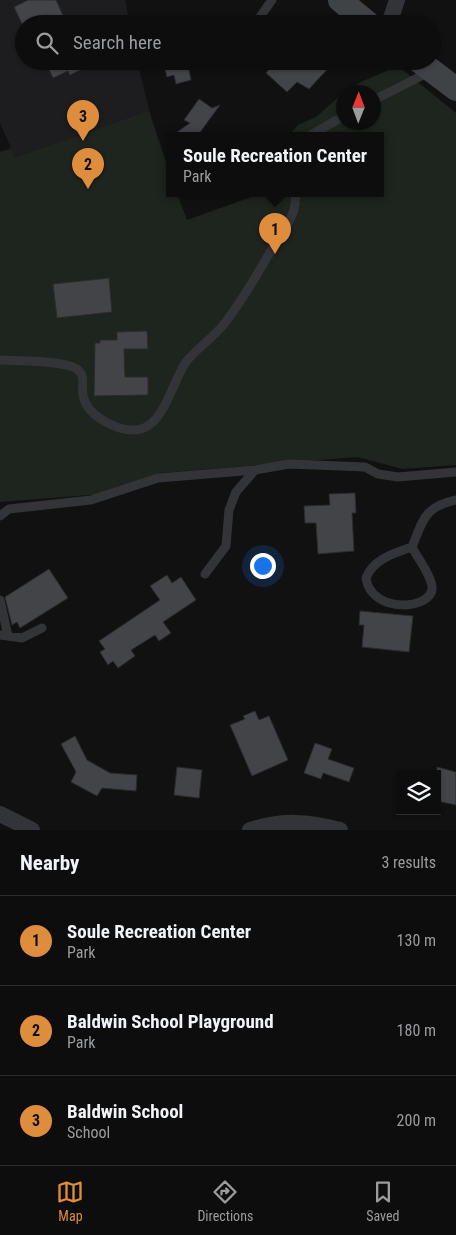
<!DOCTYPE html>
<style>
body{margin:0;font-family:"Roboto Condensed",sans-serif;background:#1b1b1c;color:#f1f3f6}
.controls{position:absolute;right:15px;bottom:15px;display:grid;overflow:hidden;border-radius:0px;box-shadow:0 1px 4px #0004}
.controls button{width:45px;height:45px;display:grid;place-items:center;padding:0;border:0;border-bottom:1px solid #2d2d2e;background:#0d0d0e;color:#f1f3f6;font:25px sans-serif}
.compass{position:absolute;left:336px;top:85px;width:45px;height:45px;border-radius:50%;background:#0d0d0e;box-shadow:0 1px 4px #0004;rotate:1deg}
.you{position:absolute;left:262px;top:565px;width:18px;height:18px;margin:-12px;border:4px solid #fff;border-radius:50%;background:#1a73e8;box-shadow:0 0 0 8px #1a73e833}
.badge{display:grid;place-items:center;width:32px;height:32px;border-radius:50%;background:#de8d3d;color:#111;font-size:16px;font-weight:700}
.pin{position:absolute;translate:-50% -41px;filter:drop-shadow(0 1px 2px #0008)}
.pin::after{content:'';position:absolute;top:26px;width:18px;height:15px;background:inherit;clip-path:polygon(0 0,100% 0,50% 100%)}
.popup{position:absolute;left:166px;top:132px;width:218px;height:65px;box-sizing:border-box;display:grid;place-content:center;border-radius:0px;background:#0d0d0e;filter:drop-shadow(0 1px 4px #0005);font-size:16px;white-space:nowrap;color:#9a9c9e}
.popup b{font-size:19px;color:#f1f3f6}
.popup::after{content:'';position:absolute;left:50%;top:100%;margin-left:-10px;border:10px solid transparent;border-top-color:#0d0d0e}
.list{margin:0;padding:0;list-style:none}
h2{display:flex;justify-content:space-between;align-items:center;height:65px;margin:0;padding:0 20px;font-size:21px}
h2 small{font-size:16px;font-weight:400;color:#9a9c9e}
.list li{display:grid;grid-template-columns:32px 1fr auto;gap:15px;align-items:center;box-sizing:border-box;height:90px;padding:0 20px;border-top:1px solid #2d2d2e}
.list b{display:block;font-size:19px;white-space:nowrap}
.list p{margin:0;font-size:16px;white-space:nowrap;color:#9a9c9e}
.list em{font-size:16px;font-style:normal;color:#9a9c9e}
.icon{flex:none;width:28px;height:28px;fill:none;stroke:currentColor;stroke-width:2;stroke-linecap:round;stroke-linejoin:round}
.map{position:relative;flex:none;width:456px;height:830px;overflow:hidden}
.search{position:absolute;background:#0d0d0e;box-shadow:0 1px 4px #0004;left:15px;right:15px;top:15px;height:55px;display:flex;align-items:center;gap:12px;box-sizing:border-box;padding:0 18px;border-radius:28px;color:#9a9c9e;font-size:19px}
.sheet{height:335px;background:#0d0d0e}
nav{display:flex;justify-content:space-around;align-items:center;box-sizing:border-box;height:70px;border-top:1px solid #2d2d2e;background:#0d0d0e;font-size:14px;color:#9a9c9e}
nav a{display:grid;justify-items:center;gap:2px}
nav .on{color:#de8d3d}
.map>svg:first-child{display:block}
.built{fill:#1d1d1f}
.green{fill:#1e241e}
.building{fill:#424447;stroke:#2b2b2e}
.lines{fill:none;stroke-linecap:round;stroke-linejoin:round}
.lane{stroke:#323437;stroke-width:9}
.street{stroke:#323437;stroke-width:16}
.secondary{stroke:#404346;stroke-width:24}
</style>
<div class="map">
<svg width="456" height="830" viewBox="0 0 456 830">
<rect width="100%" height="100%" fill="#111112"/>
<!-- built -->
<path class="built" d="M 0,0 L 125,0 L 130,24 L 24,24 L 24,61 L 137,61 L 155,133 L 170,174 L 170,193 L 177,193 L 0,288 L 0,152 L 11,148 L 0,123 Z"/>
<!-- green -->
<path class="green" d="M 398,66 L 456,113 L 456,465 L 403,469 L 357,457 L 160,473 L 103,494 L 0,502 L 0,152 L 11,149 L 14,158 L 149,111 L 170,174 L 170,193 L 177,193 L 187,220 L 262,193 L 380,193 L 380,135 L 289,135 L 298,125 L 316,117 L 343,93 L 344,122 L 374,122 L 374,92 L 344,92 L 363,81 Z"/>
<!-- building -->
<path class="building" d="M 28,0 L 56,0 L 67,24 L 35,24 L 32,19 L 22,24 L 14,7 Z
M 45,61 L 99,61 L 70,75 L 68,71 L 53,78 Z
M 163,61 L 187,61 L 191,80 L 176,84 L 174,75 L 167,77 Z
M 276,61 L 335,61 L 309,89 L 297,82 L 287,92 L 266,73 Z
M 199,99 L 212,108 L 220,105 L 198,135 L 173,135 L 190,123 L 184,120 Z
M 109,278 L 112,312 L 57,318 L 53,284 Z
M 147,331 L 148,349 L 124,349 L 125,377 L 148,377 L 148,395 L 94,396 L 95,343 L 100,343 L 100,340 L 117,340 L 117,332 Z
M 355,493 L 356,513 L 352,513 L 354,551 L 318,554 L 316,523 L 305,523 L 304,506 L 330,505 L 329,494 Z
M 49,569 L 68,598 L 20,628 L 17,622 L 12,625 L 5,597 Z
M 167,575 L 172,583 L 181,577 L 196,600 L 163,622 L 171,633 L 159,641 L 155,635 L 131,650 L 135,656 L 118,668 L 113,661 L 108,665 L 100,652 L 105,649 L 99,641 L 160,600 L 150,586 Z
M 360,611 L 413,616 L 409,652 L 362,647 L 364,625 L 359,625 Z
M 255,711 L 259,720 L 269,716 L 288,760 L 252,776 L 230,725 L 245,719 L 243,716 Z
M 75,736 L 87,760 L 110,773 L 137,775 L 136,791 L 102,788 L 97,796 L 71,782 L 76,772 L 61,744 Z
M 315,743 L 332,749 L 328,759 L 354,768 L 349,782 L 323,773 L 321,779 L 304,773 Z
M 177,767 L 202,770 L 199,798 L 174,795 Z
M 437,767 L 456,772 L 456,805 L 437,801 Z"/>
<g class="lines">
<!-- lane -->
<path class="lane" d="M 255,24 L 272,0
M 374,100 L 429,72
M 311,135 L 344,116
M 0,360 C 16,361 68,360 78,370 C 86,376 81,387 83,395 C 86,415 115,430 133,430 C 164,431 172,381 186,362 C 197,348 213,338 224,324 C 241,303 255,278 269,254 C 277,241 286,228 292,215 C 295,209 296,199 295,193
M 0,516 L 9,509 L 91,500 L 158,478 L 255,470 L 289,464 L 365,467 L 378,474 L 398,477 L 456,472
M 412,547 C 418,559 430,573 432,586 C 435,610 371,615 366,578 C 373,559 395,553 412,547 C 423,520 424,507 456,500
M 205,574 L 226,546 L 229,510 L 236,492 L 255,470
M 0,600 L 8,636
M 0,635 L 22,638 L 42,628"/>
<!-- street -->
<path class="street" d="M 389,24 L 397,0
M 0,814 L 32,830
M 250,830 C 281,820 308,821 340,830"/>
<!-- secondary -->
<path class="secondary" d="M 340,0 L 369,24
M 419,61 L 456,89"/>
</g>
</svg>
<div class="controls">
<button><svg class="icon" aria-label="layers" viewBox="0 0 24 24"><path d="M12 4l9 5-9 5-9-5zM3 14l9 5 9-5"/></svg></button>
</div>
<svg class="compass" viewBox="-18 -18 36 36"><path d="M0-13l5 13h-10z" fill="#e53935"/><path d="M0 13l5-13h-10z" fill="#9a9c9e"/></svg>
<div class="you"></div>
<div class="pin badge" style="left:275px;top:254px">1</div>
<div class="popup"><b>Soule Recreation Center</b>Park</div>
<div class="pin badge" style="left:88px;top:189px">2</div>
<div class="pin badge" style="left:83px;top:141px">3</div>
<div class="search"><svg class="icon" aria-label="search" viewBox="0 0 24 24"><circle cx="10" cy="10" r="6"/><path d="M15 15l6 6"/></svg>Search here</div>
</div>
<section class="sheet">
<h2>Nearby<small>3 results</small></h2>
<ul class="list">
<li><span class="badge">1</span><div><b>Soule Recreation Center</b><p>Park</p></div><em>130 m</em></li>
<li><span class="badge">2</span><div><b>Baldwin School Playground</b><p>Park</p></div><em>180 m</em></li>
<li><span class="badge">3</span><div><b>Baldwin School</b><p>School</p></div><em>200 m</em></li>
</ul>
</section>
<nav>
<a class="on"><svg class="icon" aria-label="map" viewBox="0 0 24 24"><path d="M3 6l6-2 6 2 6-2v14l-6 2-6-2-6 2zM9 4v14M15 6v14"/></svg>Map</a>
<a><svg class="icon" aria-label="directions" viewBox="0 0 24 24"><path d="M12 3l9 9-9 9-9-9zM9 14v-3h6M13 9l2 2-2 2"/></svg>Directions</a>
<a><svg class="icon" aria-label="saved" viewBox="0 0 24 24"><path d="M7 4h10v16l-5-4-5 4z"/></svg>Saved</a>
</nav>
